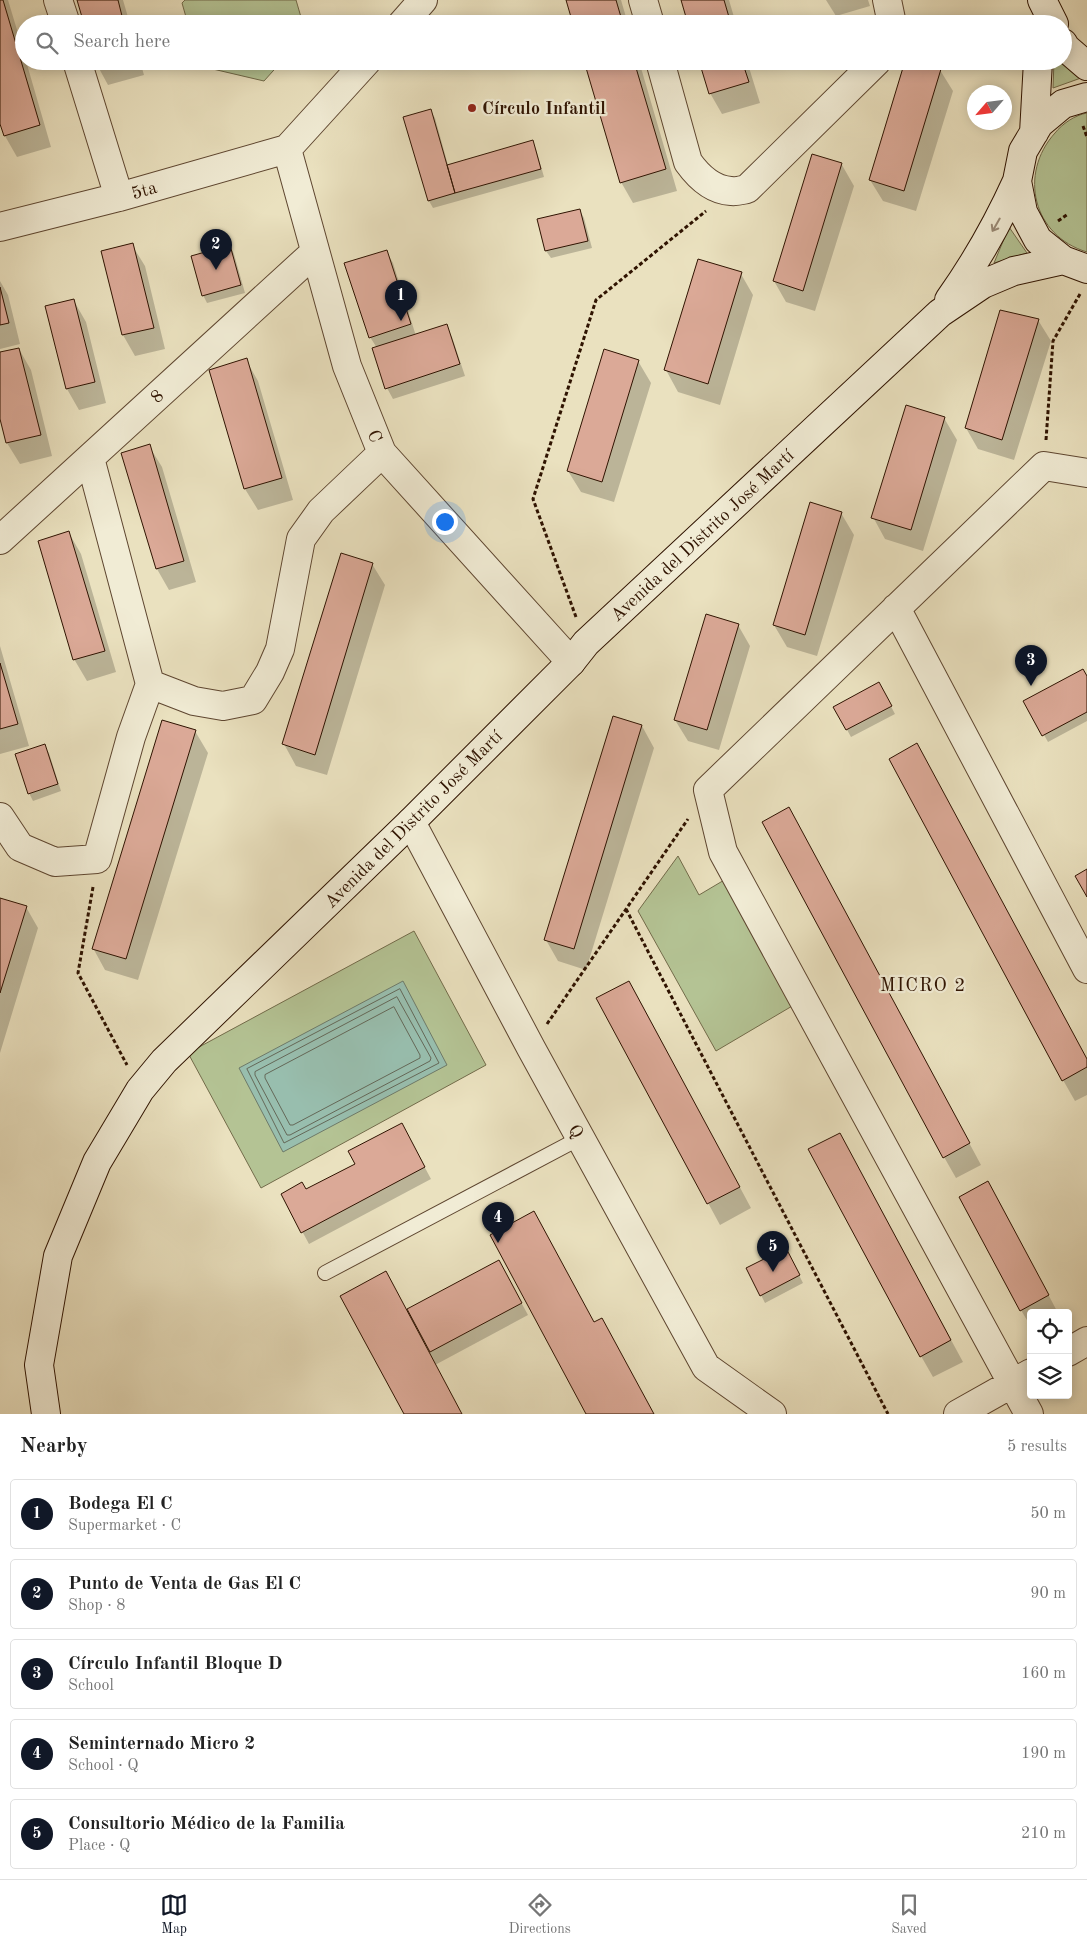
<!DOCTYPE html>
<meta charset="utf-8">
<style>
body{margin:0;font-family:"Old Standard TT",serif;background:#f6f6f6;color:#222}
.controls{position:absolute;right:15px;bottom:15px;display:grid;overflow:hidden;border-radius:5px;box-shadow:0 2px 12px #0003}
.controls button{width:45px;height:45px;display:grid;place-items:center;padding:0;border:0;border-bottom:1px solid #e0e0e0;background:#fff;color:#222;font:25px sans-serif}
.compass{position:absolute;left:967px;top:85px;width:45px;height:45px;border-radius:50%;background:#fff;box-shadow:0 2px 12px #0003;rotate:242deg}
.you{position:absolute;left:444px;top:521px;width:18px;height:18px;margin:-12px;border:4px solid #fff;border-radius:50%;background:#1a73e8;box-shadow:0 0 0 8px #1a73e833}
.badge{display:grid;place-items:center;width:32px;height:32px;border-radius:50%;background:#111827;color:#fff;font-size:16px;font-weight:700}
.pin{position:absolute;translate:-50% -41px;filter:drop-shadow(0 1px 2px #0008)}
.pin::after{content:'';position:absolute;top:26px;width:18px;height:15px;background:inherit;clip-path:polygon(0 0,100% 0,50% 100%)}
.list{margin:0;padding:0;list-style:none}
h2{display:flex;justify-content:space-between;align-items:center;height:65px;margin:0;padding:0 20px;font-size:21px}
h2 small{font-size:16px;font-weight:400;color:#767676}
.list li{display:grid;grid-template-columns:32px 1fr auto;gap:15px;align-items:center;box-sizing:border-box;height:70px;margin:0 10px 10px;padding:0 10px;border:1px solid #e0e0e0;border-radius:5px}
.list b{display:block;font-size:19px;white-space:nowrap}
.list p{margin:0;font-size:16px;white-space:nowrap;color:#767676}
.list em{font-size:16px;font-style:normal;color:#767676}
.icon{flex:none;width:28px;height:28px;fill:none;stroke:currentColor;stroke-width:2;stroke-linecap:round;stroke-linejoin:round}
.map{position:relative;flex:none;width:1087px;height:1414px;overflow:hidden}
.search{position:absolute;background:#fff;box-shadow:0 2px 12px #0003;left:15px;right:15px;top:15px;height:55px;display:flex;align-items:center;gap:12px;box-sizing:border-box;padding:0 18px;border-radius:28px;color:#767676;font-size:19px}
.sheet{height:465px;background:#fff}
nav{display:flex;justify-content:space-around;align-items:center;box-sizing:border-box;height:70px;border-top:1px solid #e0e0e0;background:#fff;font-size:14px;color:#767676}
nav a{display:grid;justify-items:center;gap:2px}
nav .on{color:#111827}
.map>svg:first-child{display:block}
.green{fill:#b4c394;stroke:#726b4a}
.water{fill:#98beae;stroke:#6e7a69}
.shadow{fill:#0003}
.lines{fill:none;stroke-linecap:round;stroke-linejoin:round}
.shore{stroke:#646858;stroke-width:1}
.building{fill:#dba997;stroke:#2f1301}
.service-casing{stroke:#5e4630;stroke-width:16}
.minor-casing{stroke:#5e4630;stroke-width:30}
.secondary-casing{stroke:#2f1301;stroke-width:30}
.path{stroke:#2f1301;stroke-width:3;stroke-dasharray:4 2.5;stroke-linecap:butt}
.service{stroke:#f1ecd5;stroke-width:14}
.minor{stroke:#f1ecd5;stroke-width:28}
.secondary{stroke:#f1ecd5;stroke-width:28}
.oneway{stroke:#9a8a76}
.poi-dot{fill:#8f2418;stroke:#f1ecd5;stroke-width:2}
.labels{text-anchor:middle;stroke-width:4.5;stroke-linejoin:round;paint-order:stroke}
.poi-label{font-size:18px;font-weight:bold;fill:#2f1301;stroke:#f1ecd5;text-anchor:start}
.street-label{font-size:18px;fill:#2f1301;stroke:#f1ecd5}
.neighbourhood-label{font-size:19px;letter-spacing:1px;fill:#2f1301;stroke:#f1ecd5}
</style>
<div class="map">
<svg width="1087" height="1414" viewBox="0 0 1087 1414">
<rect width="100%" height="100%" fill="#eae1bf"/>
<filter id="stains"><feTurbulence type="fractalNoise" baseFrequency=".004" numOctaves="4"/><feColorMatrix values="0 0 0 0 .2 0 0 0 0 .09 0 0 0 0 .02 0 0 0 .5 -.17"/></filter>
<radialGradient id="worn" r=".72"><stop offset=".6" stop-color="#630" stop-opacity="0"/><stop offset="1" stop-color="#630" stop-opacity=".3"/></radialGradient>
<!-- green -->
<path class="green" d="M 185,0 L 296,0 L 303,24 L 188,24 L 182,3 Z
M 1063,60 L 1081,78 L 1053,88 L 1054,61 Z
M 199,61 L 282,61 L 264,81 L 200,66 Z
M 1087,113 L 1087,252 C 1033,236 1018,174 1055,133 C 1062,124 1075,115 1087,113 Z
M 1009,227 L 1027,253 L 994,263 Z
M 678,856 L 699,895 L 731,876 L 799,1002 L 716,1051 L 638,911 Z
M 414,931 L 486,1065 L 261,1188 L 188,1053 Z"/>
<!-- water -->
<path class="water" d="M 403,981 L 447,1065 L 283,1152 L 239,1068 Z"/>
<!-- shadow -->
<path class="shadow" d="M 0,0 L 8,0 L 24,53 L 24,61 L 26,61 L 51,147 L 17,157 L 5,136 L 0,120 Z
M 78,0 L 123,0 L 130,24 L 85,24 Z
M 567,0 L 621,0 L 628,24 L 574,24 Z
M 682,0 L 729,0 L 736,24 L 689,24 Z
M 826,0 L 868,0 L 870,6 L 836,16 Z
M 95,61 L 140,61 L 144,75 L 108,85 Z
M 585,61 L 639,61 L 677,191 L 633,203 L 621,182 Z
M 700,61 L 747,61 L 760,103 L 722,114 L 710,93 Z
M 940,70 L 953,91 L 916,211 L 883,201 L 870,180 Z
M 430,110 L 435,118 L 448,165 L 532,142 L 536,149 L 544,177 L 433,208 L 429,201 Z
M 813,155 L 842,165 L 854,186 L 815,311 L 786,302 L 774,281 Z
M 580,211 L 584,218 L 592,248 L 551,258 L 546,251 Z
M 132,245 L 145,266 L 165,349 L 135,356 L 123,335 Z
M 230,246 L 234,254 L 245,293 L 207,303 L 203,295 Z
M 386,251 L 393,263 L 416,336 L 446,326 L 452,337 L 465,376 L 393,399 L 387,388 L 377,348 L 370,337 Z
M 741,274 L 753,295 L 720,405 L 678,392 L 666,370 Z
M 0,281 L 8,295 L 20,344 L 0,349 Z
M 74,301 L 86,322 L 106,403 L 79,410 L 67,389 Z
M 1038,320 L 1051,341 L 1014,460 L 978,449 L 966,428 Z
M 19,349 L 31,370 L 52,456 L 20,464 L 7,443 L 0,413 L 0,353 Z
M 246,360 L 258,381 L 293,500 L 258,510 L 245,489 L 211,371 Z
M 638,361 L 651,383 L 614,502 L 581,492 L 568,471 Z
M 944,418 L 957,440 L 923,551 L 885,539 L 873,517 Z
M 149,446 L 162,467 L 196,582 L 169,590 L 157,569 Z
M 841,513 L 854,535 L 817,656 L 787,647 L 774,625 Z
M 69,533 L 81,554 L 116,672 L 87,681 L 74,659 Z
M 372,564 L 385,585 L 327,775 L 296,766 L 284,744 Z
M 738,625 L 750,646 L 719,750 L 688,741 L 675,720 Z
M 0,646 L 29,746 L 0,754 Z
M 1087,678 L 1087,721 L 1048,742 L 1025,701 Z
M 879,684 L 895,714 L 851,737 L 835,708 Z
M 642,726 L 654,748 L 586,970 L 558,961 L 546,940 Z
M 195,731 L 208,753 L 138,980 L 105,970 L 93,948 Z
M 44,746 L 49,753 L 61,791 L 33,801 L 29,793 Z
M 801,830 L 981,1165 L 956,1178 L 944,1157 Z
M 0,899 L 26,907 L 38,928 L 0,1053 Z
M 598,999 L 641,1003 L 751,1208 L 720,1225 Z
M 1087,1060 L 1087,1095 L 1075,1101 L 1063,1080 Z
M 408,1136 L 431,1179 L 309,1244 L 282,1194 L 306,1191 Z
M 851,1155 L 963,1362 L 933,1377 L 921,1356 Z
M 1000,1203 L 1058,1313 L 1031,1313 L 1031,1327 L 1021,1310 Z
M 790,1257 L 803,1283 L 765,1303 L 761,1295 Z
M 499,1262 L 528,1315 L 435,1365 L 462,1414 L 405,1414 L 407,1311 Z"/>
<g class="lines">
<!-- shore -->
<path class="shore" d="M 400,989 L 439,1063 L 284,1143 L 247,1069 Z
M 397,997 L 431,1058 L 430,1061 L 290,1135 L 287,1135 L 255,1075 L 255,1072 Z
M 394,1007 L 420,1055 L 420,1058 L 293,1125 L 290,1125 L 265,1078 L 265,1075 Z"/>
</g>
<!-- building -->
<path class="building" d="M 0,0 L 3,0 L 40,125 L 4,136 L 0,124 Z
M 77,0 L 118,0 L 124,24 L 84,24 Z
M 566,0 L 616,0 L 623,24 L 573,24 Z
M 681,0 L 724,0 L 731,24 L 688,24 Z
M 584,61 L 634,61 L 666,169 L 620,183 Z
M 699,61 L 742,61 L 749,82 L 709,94 Z
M 905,61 L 916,61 L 941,69 L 904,191 L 869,180 Z
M 431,109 L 455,193 L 428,201 L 403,117 Z
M 533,140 L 541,169 L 455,193 L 447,165 Z
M 812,154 L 842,163 L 803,291 L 773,281 Z
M 580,209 L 588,241 L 545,251 L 537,219 Z
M 133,243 L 154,328 L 122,335 L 101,251 Z
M 230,245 L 241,285 L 202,296 L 191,256 Z
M 387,250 L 411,324 L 369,338 L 344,263 Z
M 698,259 L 742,272 L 708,384 L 664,370 Z
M 0,287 L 9,323 L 0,325 Z
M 74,299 L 95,382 L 66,389 L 45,306 Z
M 1000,310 L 1039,319 L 1002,440 L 965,428 Z
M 447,324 L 460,364 L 385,389 L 372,348 Z
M 19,348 L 41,435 L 6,443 L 0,419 L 0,352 Z
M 604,349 L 639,360 L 602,482 L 567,471 Z
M 247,358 L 282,478 L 244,489 L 209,370 Z
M 906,405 L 945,417 L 911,530 L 871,518 Z
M 150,444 L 184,561 L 156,569 L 121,453 Z
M 810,502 L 842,512 L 805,635 L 773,625 Z
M 69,531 L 105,651 L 73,660 L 38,541 Z
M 341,553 L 373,563 L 315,755 L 282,744 Z
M 706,614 L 739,624 L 707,730 L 674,720 Z
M 0,663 L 18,724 L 0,729 Z
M 1083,669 L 1087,676 L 1087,712 L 1042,736 L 1023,701 Z
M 879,682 L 892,706 L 846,730 L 833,707 Z
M 613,716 L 642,725 L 574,949 L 544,940 Z
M 162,720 L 196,730 L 126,959 L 92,949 Z
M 917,743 L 1087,1059 L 1087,1067 L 1062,1081 L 889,759 Z
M 45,744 L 58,784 L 28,794 L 15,754 Z
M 789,807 L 970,1143 L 943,1158 L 762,822 Z
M 1087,869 L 1087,897 L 1075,876 Z
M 0,898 L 27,906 L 0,993 Z
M 629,981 L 740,1187 L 707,1204 L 596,998 Z
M 402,1123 L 425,1167 L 301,1233 L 281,1194 L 302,1182 L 306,1189 L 355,1164 L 348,1151 Z
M 840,1133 L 951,1340 L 920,1357 L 808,1149 Z
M 988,1181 L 1049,1295 L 1020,1311 L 959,1197 Z
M 534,1211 L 594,1322 L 602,1318 L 654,1414 L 586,1414 L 490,1235 Z
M 786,1248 L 800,1275 L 760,1296 L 746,1268 Z
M 499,1260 L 522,1303 L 430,1352 L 407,1309 Z
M 386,1271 L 462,1414 L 404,1414 L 340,1296 Z"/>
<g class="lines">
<defs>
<path id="service" d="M 325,1273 L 580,1138"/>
<path id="minor" d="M 58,0 L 66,24
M 643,0 L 650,24
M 887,0 L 892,24
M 402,24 L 423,0
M 77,61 L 119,197
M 660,61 L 688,162 C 698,176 712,190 731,191 C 736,192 742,190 747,189 L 877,61
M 287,149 L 347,366 L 382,453 L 571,662
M 287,149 L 367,61
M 0,227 L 119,197 L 287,149
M 0,540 L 315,252
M 896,608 L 1087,969
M 150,684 L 194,701 L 223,706 L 253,700 L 270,672 L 280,649 L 301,539 L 321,511 L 382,453
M 0,817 L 20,847 L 55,862 L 97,859 L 131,737 L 150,684 L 90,458
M 411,822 L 531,1048 L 706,1367 L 772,1414
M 1068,1352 L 1087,1341
M 958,1414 L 1031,1373
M 1029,1414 L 723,852 L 708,790 L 1044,466 L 1087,473"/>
<path id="secondary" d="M 1042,0 L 1054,24
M 1063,43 L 1066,48 L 1087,66
M 1087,97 L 1063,104 L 1039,124 L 1023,151 L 1017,181 L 1023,212 L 1038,240 L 1063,260 L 1087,269
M 1034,133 L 1038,61
M 949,300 C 976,262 998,223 1017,181
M 46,1414 L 39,1365 L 58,1256 L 97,1162 L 140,1090 L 164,1061 L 411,822 L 571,662 L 586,643 L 940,313 L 983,284 L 1014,271 L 1063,260"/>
</defs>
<!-- service casing -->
<use href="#service" class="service-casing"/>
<!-- minor casing -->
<use href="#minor" class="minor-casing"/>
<!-- secondary casing -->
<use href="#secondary" class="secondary-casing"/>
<!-- path -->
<path class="path" d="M 1083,126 L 1087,137
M 1058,221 L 1068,214
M 1046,440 L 1053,341 L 1080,294
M 576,617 L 533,499 L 596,300 L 706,211
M 93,887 L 78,973 L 127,1065
M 626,909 L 888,1414
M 547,1024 L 688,819"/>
<!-- service -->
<use href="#service" class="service"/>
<!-- minor -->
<use href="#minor" class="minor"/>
<!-- secondary -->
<use href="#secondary" class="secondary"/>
</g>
<!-- one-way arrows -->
<defs><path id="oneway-shaft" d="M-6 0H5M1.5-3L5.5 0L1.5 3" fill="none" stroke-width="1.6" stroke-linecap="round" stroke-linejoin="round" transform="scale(1.25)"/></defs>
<use class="oneway" href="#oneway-shaft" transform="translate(996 225) rotate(120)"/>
<!-- markers -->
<circle class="poi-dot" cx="472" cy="108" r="5"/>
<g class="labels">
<!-- poi labels -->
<g class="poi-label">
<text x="482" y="114">Círculo Infantil</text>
</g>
<!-- street labels -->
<g class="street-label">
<text transform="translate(144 190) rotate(-16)" y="6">5ta</text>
<text transform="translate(157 396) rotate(-43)" y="6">8</text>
<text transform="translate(375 436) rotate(68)" y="6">C</text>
<text transform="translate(702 535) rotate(-43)" y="6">Avenida del Distrito José Martí</text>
<text transform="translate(413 819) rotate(-45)" y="6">Avenida del Distrito José Martí</text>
<text transform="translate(576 1131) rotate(61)" y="6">Q</text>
</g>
<!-- neighbourhood labels -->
<g class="neighbourhood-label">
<text x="923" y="991">MICRO 2</text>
</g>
</g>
<rect width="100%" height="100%" filter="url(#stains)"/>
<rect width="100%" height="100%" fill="url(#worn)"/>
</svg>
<div class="controls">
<button><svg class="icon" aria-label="locate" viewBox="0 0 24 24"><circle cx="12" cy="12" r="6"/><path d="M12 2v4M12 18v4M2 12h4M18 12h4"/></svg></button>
<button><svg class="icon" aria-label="layers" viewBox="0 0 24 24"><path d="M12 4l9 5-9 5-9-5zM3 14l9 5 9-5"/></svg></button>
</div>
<svg class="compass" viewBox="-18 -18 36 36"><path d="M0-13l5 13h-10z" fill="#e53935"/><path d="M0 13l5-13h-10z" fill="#767676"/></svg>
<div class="you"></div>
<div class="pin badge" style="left:401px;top:321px">1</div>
<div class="pin badge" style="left:216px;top:270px">2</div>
<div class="pin badge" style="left:1031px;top:686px">3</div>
<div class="pin badge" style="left:498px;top:1243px">4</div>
<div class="pin badge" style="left:773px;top:1272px">5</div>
<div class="search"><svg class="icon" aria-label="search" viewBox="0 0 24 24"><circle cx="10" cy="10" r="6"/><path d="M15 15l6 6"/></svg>Search here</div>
</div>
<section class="sheet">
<h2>Nearby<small>5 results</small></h2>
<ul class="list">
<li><span class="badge">1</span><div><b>Bodega El C</b><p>Supermarket · C</p></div><em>50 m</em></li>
<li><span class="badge">2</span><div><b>Punto de Venta de Gas El C</b><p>Shop · 8</p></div><em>90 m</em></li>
<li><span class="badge">3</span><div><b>Círculo Infantil Bloque D</b><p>School</p></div><em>160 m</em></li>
<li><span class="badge">4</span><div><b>Seminternado Micro 2</b><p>School · Q</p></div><em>190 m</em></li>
<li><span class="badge">5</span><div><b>Consultorio Médico de la Familia</b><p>Place · Q</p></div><em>210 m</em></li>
</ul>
</section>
<nav>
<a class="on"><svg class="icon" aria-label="map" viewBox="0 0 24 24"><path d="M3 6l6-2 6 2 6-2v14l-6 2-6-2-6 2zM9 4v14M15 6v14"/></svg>Map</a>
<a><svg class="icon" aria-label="directions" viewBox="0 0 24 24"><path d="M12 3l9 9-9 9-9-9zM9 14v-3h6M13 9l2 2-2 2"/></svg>Directions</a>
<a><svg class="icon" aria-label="saved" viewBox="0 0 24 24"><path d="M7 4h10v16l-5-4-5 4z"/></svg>Saved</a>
</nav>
